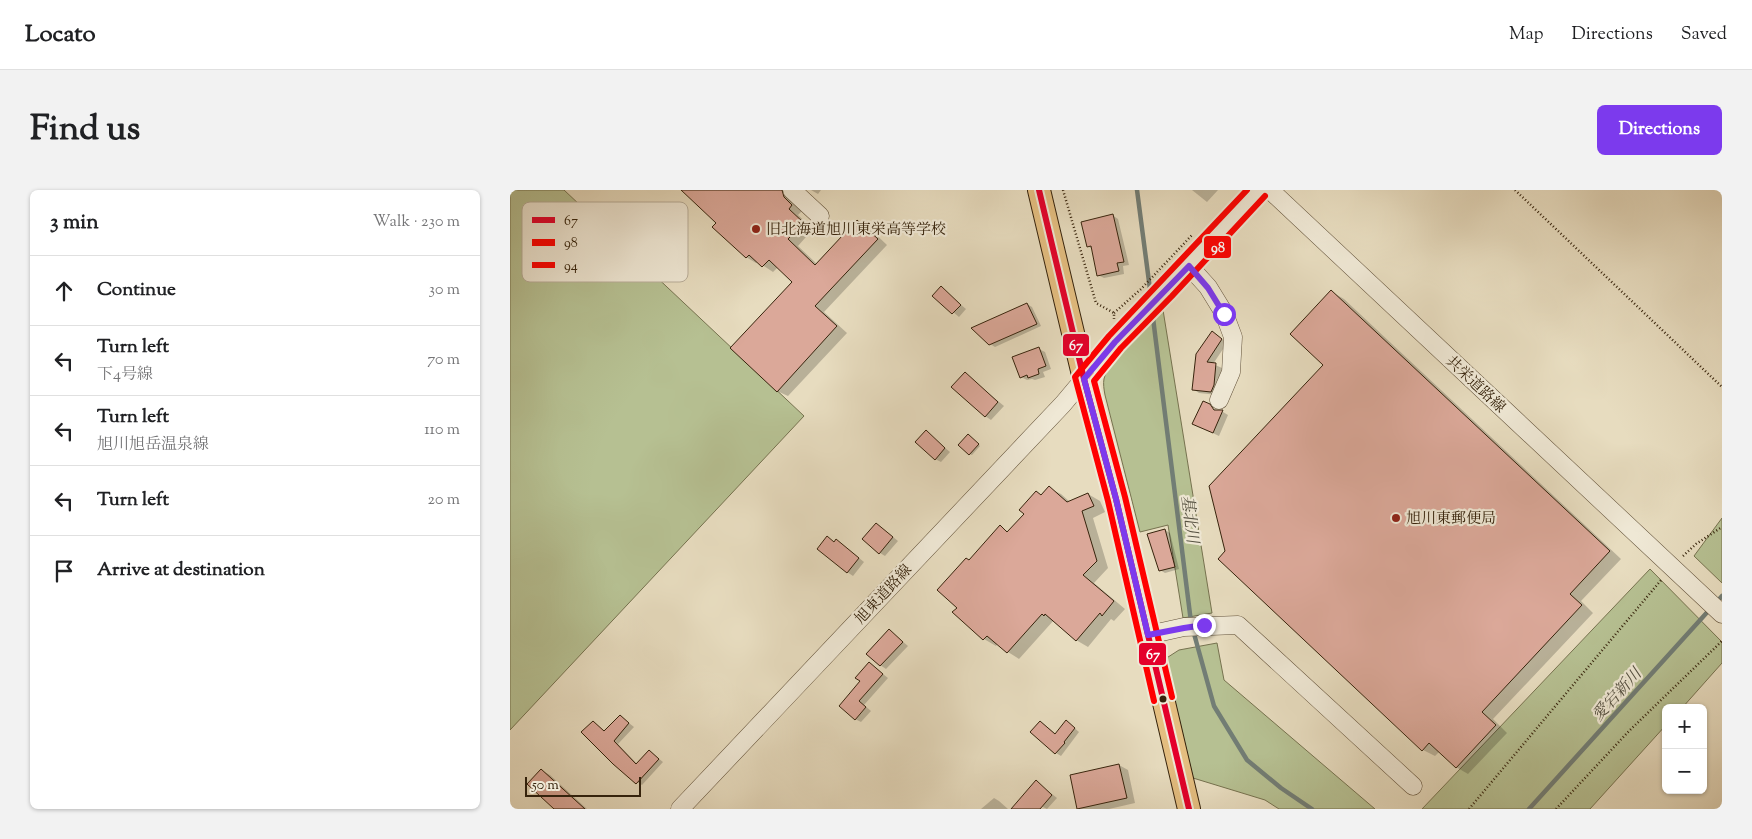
<!DOCTYPE html>
<meta charset="utf-8">
<style>
body{margin:0;font-family:"Sorts Mill Goudy","Noto Serif JP",serif;background:#f2f2f2;color:#202124}
.controls{position:absolute;right:15px;bottom:15px;display:grid;overflow:hidden;border-radius:8px;box-shadow:0 1px 4px #0004}
.controls button{width:45px;height:45px;display:grid;place-items:center;padding:0;border:0;border-bottom:1px solid #e0e0e0;background:#fff;color:#202124;font:25px sans-serif}
.scale{position:absolute;left:15px;bottom:12px;width:116px;box-sizing:border-box;padding-left:5px;border:2px solid #36230c;border-top:0;font-size:14px;line-height:18px;white-space:nowrap;color:#36230c;-webkit-text-stroke:4px #efe8d5;paint-order:stroke}
.stop{position:absolute;width:15px;height:15px;margin:-11px;border:4px solid #7c3aed;border-radius:50%;background:#fff}
.stop.end{background:#7c3aed;border-color:#fff;box-shadow:0 1px 5px #0008}
.list{margin:0;padding:0;list-style:none}
h2{display:flex;justify-content:space-between;align-items:center;height:65px;margin:0;padding:0 20px;font-size:21px}
h2 small{font-size:16px;font-weight:400;color:#757577}
.list li{display:grid;grid-template-columns:32px 1fr auto;gap:15px;align-items:center;box-sizing:border-box;height:70px;padding:0 20px;border-top:1px solid #e0e0e0}
.list b{display:block;font-size:19px;white-space:nowrap}
.list p{margin:0;font-size:16px;white-space:nowrap;color:#757577}
.list em{font-size:16px;font-style:normal;color:#757577}
.icon{flex:none;width:28px;height:28px;fill:none;stroke:currentColor;stroke-width:2;stroke-linecap:round;stroke-linejoin:round}
.map{position:relative;flex:none;width:1212px;height:619px;overflow:hidden;border-radius:8px}
header{display:flex;align-items:center;gap:30px;box-sizing:border-box;height:70px;padding:0 25px;background:#fff;border-bottom:1px solid #e0e0e0}
header strong{font-size:24px}
nav{display:flex;gap:28px;margin-inline-start:auto;font-size:18px}
.intro{display:flex;align-items:center;justify-content:space-between;box-sizing:border-box;height:120px;padding:0 30px}
h1{margin:0;font-size:35px}
.button{padding:12px 22px;border-radius:8px;background:#7c3aed;color:#fff;font-size:18px;font-weight:700}
main{display:flex;gap:30px;padding:0 30px}
aside{flex:1;background:#fff;border-radius:8px;box-shadow:0 1px 4px #0004}
.map>svg:first-child{display:block}
.green{fill:#b6c092;stroke:#76724f}
.shadow{fill:#0003}
.lines{fill:none;stroke-linecap:round;stroke-linejoin:round}
.stream{stroke:#727d75;stroke-width:4.5}
.building{fill:#dba899;stroke:#36230c}
.minor-casing{stroke:#625139;stroke-width:19}
.major-casing{stroke:#36230c;stroke-width:24}
.path{stroke:#36230c;stroke-width:2.5;stroke-dasharray:1 2.5;stroke-linecap:butt}
.minor{stroke:#efe8d5;stroke-width:18}
.major{stroke:#e4be80;stroke-width:22}
.bus-1-casing{stroke:#efe8d5;stroke-width:10}
.bus-2-casing{stroke:#efe8d5;stroke-width:10}
.bus-3-casing{stroke:#efe8d5;stroke-width:10}
.bus-1{stroke:#e4002b;stroke-width:6}
.bus-2{stroke:#f00;stroke-width:6}
.bus-3{stroke:#f00;stroke-width:6}
.route{stroke:#7c3aed;stroke-width:6}
.poi-dot{fill:#8f2418;stroke:#efe8d5;stroke-width:2}
.bus-dot{fill:#36230c;stroke:#efe8d5;stroke-width:2}
.labels{text-anchor:middle;stroke-width:4.5;stroke-linejoin:round;paint-order:stroke}
.poi-label{font-size:15px;fill:#36230c;stroke:#efe8d5;text-anchor:start}
.street-label{font-size:15px;fill:#36230c;stroke:#efe8d5}
.water-label{font-size:16px;font-style:italic;fill:#545041;stroke:#efe8d5}
.key{fill:#efe8d5;stroke:#b8ad99;stroke-width:1}
.key-label{font-size:14px;fill:#36230c}
.line-badge{stroke:#efe8d5;stroke-width:2}
.badge-label{font-size:14px;text-anchor:middle;font-weight:bold;fill:#fff}
</style>
<header>
<strong>Locato</strong>
<nav><a>Map</a><a>Directions</a><a>Saved</a></nav>
</header>
<div class="intro"><h1>Find us</h1><a class="button">Directions</a></div>
<main>
<aside>
<h2>3 min<small>Walk · 230 m</small></h2>
<ul class="list">
<li><svg class="icon" aria-label="ahead" viewBox="0 0 24 24"><path d="M12 20V5M6 11l6-6 6 6"/></svg><div><b>Continue</b></div><em>30 m</em></li>
<li><svg class="icon" aria-label="left" viewBox="0 0 24 24"><path d="M17 20v-9H6M10 6l-5 5 5 5"/></svg><div><b>Turn left</b><p>下4号線</p></div><em>70 m</em></li>
<li><svg class="icon" aria-label="left" viewBox="0 0 24 24"><path d="M17 20v-9H6M10 6l-5 5 5 5"/></svg><div><b>Turn left</b><p>旭川旭岳温泉線</p></div><em>110 m</em></li>
<li><svg class="icon" aria-label="left" viewBox="0 0 24 24"><path d="M17 20v-9H6M10 6l-5 5 5 5"/></svg><div><b>Turn left</b></div><em>20 m</em></li>
<li><svg class="icon" aria-label="arrive" viewBox="0 0 24 24"><path d="M6 21V4h12l-3 4 3 4H6"/></svg><div><b>Arrive at destination</b></div></li>
</ul>
</aside>
<div class="map">
<svg width="1212" height="619" viewBox="0 0 1212 619">
<rect width="100%" height="100%" fill="#e7dcbf"/>
<filter id="stains"><feTurbulence type="fractalNoise" baseFrequency=".004" numOctaves="4"/><feColorMatrix values="0 0 0 0 .2 0 0 0 0 .09 0 0 0 0 .02 0 0 0 .5 -.17"/></filter>
<radialGradient id="worn" r=".72"><stop offset=".6" stop-color="#630" stop-opacity="0"/><stop offset="1" stop-color="#630" stop-opacity=".3"/></radialGradient>
<!-- green -->
<path class="green" d="M 0,0 L 54,0 L 294,226 L 0,540 Z
M 653,120 L 702,423 L 673,428 L 658,335 L 630,342 L 595,205 C 594,200 593,193 594,189 C 597,171 639,134 653,120 Z
M 1212,328 L 1212,393 L 1184,366 Z
M 1140,379 L 1212,452 L 1212,473 L 1172,518 L 1156,518 L 1156,535 L 1080,619 L 912,619 Z
M 707,453 L 714,490 L 865,619 L 769,619 L 755,610 L 683,588 L 655,469 L 669,460 Z"/>
<!-- shadow -->
<path class="shadow" d="M 173,0 L 283,0 L 281,4 L 284,14 L 292,21 L 288,25 L 303,39 L 288,56 L 307,74 L 347,31 L 358,37 L 377,55 L 314,122 L 337,143 L 278,206 L 267,201 L 284,92 L 268,77 L 263,82 L 248,72 L 246,73 L 236,67 L 208,33 Z
M 301,0 L 311,0 L 308,4 Z
M 682,0 L 708,0 L 697,12 Z
M 602,25 L 608,29 L 619,75 L 613,76 L 614,84 L 594,88 L 588,85 L 582,59 L 578,56 Z
M 431,98 L 456,119 L 449,127 L 424,106 Z
M 822,102 L 834,109 L 1111,369 L 1071,411 L 1083,423 L 983,529 L 997,543 L 958,584 L 946,577 L 930,561 L 925,566 L 913,560 L 717,361 L 815,175 Z
M 517,114 L 522,117 L 531,136 L 485,157 L 480,154 Z
M 703,143 L 717,153 L 703,174 L 712,178 L 710,198 L 707,205 L 689,203 L 683,199 Z
M 529,159 L 535,162 L 541,179 L 533,182 L 535,187 L 525,190 L 522,189 L 517,190 L 511,187 Z
M 455,184 L 494,216 L 481,230 L 475,226 Z
M 699,216 L 707,221 L 713,222 L 718,225 L 709,246 L 690,237 Z
M 416,242 L 440,262 L 431,272 L 425,269 Z
M 461,247 L 470,256 L 462,265 L 459,264 Z
M 539,298 L 551,304 L 560,312 L 578,304 L 590,311 L 595,322 L 583,328 L 598,378 L 584,393 L 615,419 L 604,431 L 601,429 L 578,457 L 566,450 L 544,430 L 509,469 L 498,462 L 488,453 L 486,456 L 474,449 L 444,422 L 448,417 L 459,371 L 490,337 L 499,342 L 516,324 L 527,302 L 532,306 Z
M 367,334 L 388,351 L 375,366 L 370,363 Z
M 655,340 L 660,343 L 669,379 L 655,383 L 650,380 Z
M 325,352 L 332,354 L 354,372 L 343,386 L 337,382 Z
M 379,440 L 398,456 L 376,479 L 370,475 Z
M 359,473 L 378,488 L 354,515 L 361,521 L 351,532 L 345,529 L 352,491 Z
M 110,526 L 124,537 L 108,554 L 127,574 L 139,561 L 153,572 L 132,595 L 127,592 L 83,532 L 96,542 Z
M 531,532 L 546,544 L 561,535 L 569,542 L 551,566 L 546,563 Z
M 609,575 L 618,580 L 625,613 L 599,619 L 568,619 Z
M 31,580 L 40,585 L 77,619 L 46,619 L 18,594 Z
M 527,592 L 547,608 L 537,619 L 529,615 L 525,619 L 503,619 Z
M 484,608 L 489,611 L 498,619 L 471,619 Z"/>
<g class="lines">
<!-- stream -->
<path class="stream" d="M 627,0 L 641,107
M 642,120 L 681,432
M 1206,413 L 1212,406
M 683,440 L 704,516 L 737,570 L 771,598 L 802,619
M 1019,619 L 1201,418"/>
</g>
<!-- building -->
<path class="building" d="M 171,0 L 272,0 L 274,7 L 282,15 L 279,19 L 294,33 L 278,49 L 305,75 L 347,30 L 368,49 L 305,116 L 327,136 L 267,202 L 220,158 L 282,92 L 259,70 L 252,77 L 239,65 L 236,68 L 202,37 L 206,33 Z
M 603,24 L 614,72 L 607,73 L 609,81 L 587,86 L 581,56 L 577,57 L 571,32 Z
M 431,96 L 451,115 L 442,124 L 422,106 Z
M 821,100 L 1100,361 L 1060,404 L 1072,415 L 972,522 L 986,535 L 946,578 L 919,553 L 912,561 L 708,369 L 715,361 L 699,296 L 813,175 L 780,144 Z
M 517,113 L 527,134 L 479,155 L 461,138 Z
M 702,141 L 712,149 L 697,172 L 706,173 L 704,195 L 701,202 L 682,200 L 686,164 Z
M 529,157 L 536,176 L 528,179 L 529,184 L 518,188 L 517,185 L 510,188 L 502,167 Z
M 455,182 L 488,212 L 475,227 L 441,197 Z
M 693,211 L 700,214 L 704,220 L 713,220 L 703,243 L 682,234 Z
M 416,240 L 435,258 L 425,270 L 405,252 Z
M 458,244 L 469,254 L 459,265 L 448,255 Z
M 539,296 L 557,312 L 578,303 L 584,316 L 572,321 L 587,371 L 573,385 L 604,411 L 592,426 L 590,423 L 566,451 L 535,424 L 534,426 L 532,424 L 497,463 L 477,446 L 473,450 L 442,422 L 447,418 L 427,400 L 456,368 L 459,370 L 490,335 L 497,342 L 514,324 L 509,320 L 526,301 L 531,305 Z
M 366,333 L 383,347 L 369,364 L 352,349 Z
M 655,339 L 665,377 L 649,381 L 637,344 Z
M 317,346 L 324,352 L 326,349 L 349,368 L 337,383 L 307,359 Z
M 379,439 L 393,452 L 370,476 L 356,464 Z
M 359,472 L 373,484 L 349,511 L 356,517 L 345,530 L 329,516 L 350,491 L 345,488 Z
M 110,525 L 119,533 L 104,551 L 126,574 L 139,560 L 149,569 L 126,594 L 103,574 L 71,542 L 83,531 L 94,541 Z
M 556,530 L 565,538 L 554,552 L 555,553 L 545,564 L 520,542 L 530,531 L 545,544 Z
M 609,574 L 617,608 L 567,619 L 560,585 Z
M 31,579 L 75,619 L 44,619 L 17,594 Z
M 526,590 L 542,605 L 530,619 L 501,619 Z"/>
<g class="lines">
<defs>
<path id="minor" d="M 282,0 L 310,26
M 760,0 L 1212,424
M 679,76 L 698,97 L 714,123 L 723,147 L 721,182 L 709,210
M 638,445 L 674,437 L 728,435 L 903,596
M 170,619 L 553,214 L 605,152 L 656,100 L 749,0"/>
<path id="major" d="M 529,0 L 574,189 L 606,309 L 679,619"/>
</defs>
<!-- minor casing -->
<use href="#minor" class="minor-casing"/>
<!-- major casing -->
<use href="#major" class="major-casing"/>
<!-- path -->
<path class="path" d="M 553,0 L 586,113 L 604,123 L 604,129
M 1005,0 L 1212,197
M 604,123 L 631,99 L 683,44
M 1173,366 L 1186,354 L 1212,337
M 959,619 L 1152,389
M 1046,619 L 1119,541 L 1212,451"/>
<!-- minor -->
<use href="#minor" class="minor"/>
<!-- major -->
<use href="#major" class="major"/>
<defs>
<path id="bus-1" d="M 529,0 L 574,189 L 606,309 L 679,619"/>
<path id="bus-2" d="M 662,507 L 615,307 L 584,191 L 611,158 L 662,106 L 755,6"/>
<path id="bus-3" d="M 644,511 L 598,311 L 565,187 L 599,146 L 737,0"/>
</defs>
<!-- bus-1 casing -->
<use href="#bus-1" class="bus-1-casing"/>
<!-- bus-2 casing -->
<use href="#bus-2" class="bus-2-casing"/>
<!-- bus-3 casing -->
<use href="#bus-3" class="bus-3-casing"/>
<!-- bus-1 -->
<use href="#bus-1" class="bus-1"/>
<!-- bus-2 -->
<use href="#bus-2" class="bus-2"/>
<!-- bus-3 -->
<use href="#bus-3" class="bus-3"/>
</g>
<g class="lines">
<!-- route -->
<path class="route" d="M 694,435 L 674,438 L 638,445 L 606,309 L 574,189 L 605,152 L 679,76 L 698,98 L 714,124"/>
</g>
<!-- markers -->
<g class="poi-dot">
<circle cx="246" cy="39" r="5"/>
<circle cx="886" cy="328" r="5"/>
</g>
<circle class="bus-dot" cx="653" cy="509" r="4.5"/>
<g class="labels">
<!-- poi labels -->
<g class="poi-label">
<text x="256" y="44">旧北海道旭川東栄高等学校</text>
<text x="896" y="333">旭川東郵便局</text>
</g>
<!-- street labels -->
<g class="street-label">
<text transform="translate(966 194) rotate(43)" y="5">共栄道路線</text>
<text transform="translate(373 404) rotate(-47)" y="5">旭東道路線</text>
</g>
<!-- water labels -->
<g class="water-label">
<text transform="translate(681 329) rotate(83)" y="6">基北川</text>
<text transform="translate(1106 504) rotate(-48)" y="6">愛宕新川</text>
</g>
</g>
<!-- legend -->
<rect x="12" y="12" width="166" height="80" rx="8" class="key"/>
<rect x="22" y="27" width="23" height="6" fill="#e4002b"/>
<rect x="22" y="49" width="23" height="7" fill="#f00"/>
<rect x="22" y="72" width="23" height="6" fill="#f00"/>
<g class="key-label">
<text x="54" y="35">67</text>
<text x="54" y="57">98</text>
<text x="54" y="80">94</text>
</g>
<g class="line-badge">
<rect x="693" y="45" width="29" height="24" rx="5" fill="#f00"/>
<rect x="552" y="143" width="28" height="24" rx="5" fill="#e4002b"/>
<rect x="628" y="452" width="29" height="24" rx="5" fill="#e4002b"/>
</g>
<g class="badge-label">
<text x="708" y="62">98</text>
<text x="566" y="160">67</text>
<text x="643" y="469">67</text>
</g>
<rect width="100%" height="100%" filter="url(#stains)"/>
<rect width="100%" height="100%" fill="url(#worn)"/>
</svg>
<div class="controls">
<button>+</button>
<button>−</button>
</div>
<div class="scale">50 m</div>
<div class="stop" style="left:714px;top:124px"></div>
<div class="stop end" style="left:694px;top:435px"></div>
</div>
</main>
